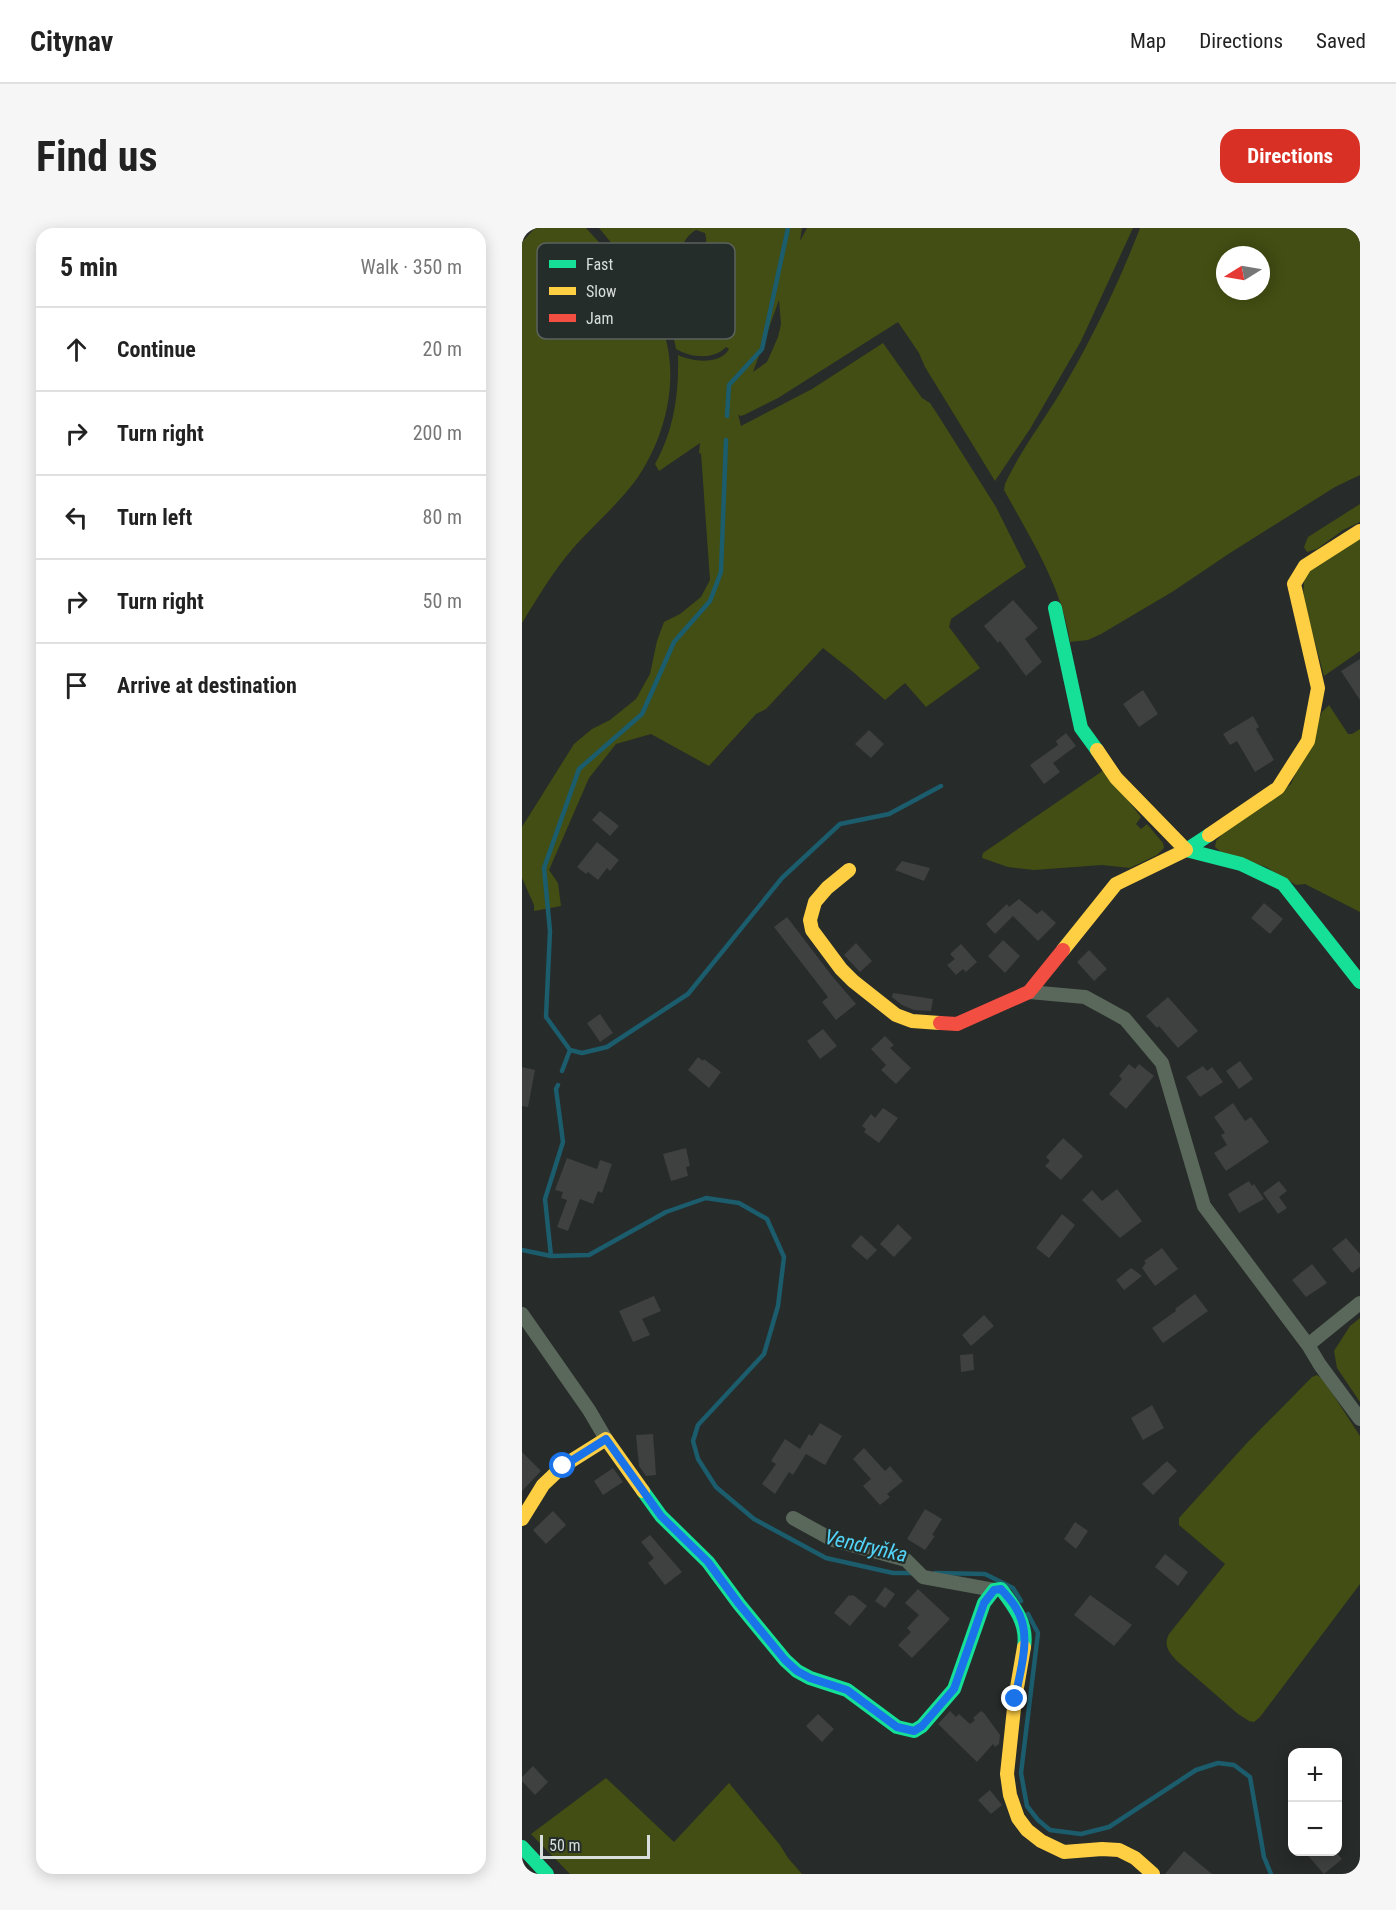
<!DOCTYPE html>
<meta charset="utf-8">
<style>
body{margin:0;font-family:"Roboto Condensed",sans-serif;background:#f6f6f6;color:#222}
.controls{position:absolute;right:18px;bottom:18px;display:grid;overflow:hidden;border-radius:12px;box-shadow:0 3px 15px #0003}
.controls button{width:54px;height:54px;display:grid;place-items:center;padding:0;border:0;border-bottom:2px solid #e0e0e0;background:#fff;color:#222;font:30px sans-serif}
.compass{position:absolute;left:694px;top:18px;width:54px;height:54px;border-radius:50%;background:#fff;box-shadow:0 3px 15px #0003;rotate:259deg}
.scale{position:absolute;left:18px;bottom:15px;width:110px;box-sizing:border-box;padding-left:6px;border:3px solid #d8dedb;border-top:0;font-size:16px;line-height:21px;white-space:nowrap;color:#d8dedb;-webkit-text-stroke:4px #252d2a;paint-order:stroke}
.stop{position:absolute;width:18px;height:18px;margin:-14px;border:4px solid #1a73e8;border-radius:50%;background:#fff}
.stop.end{background:#1a73e8;border-color:#fff;box-shadow:0 2px 6px #0008}
.list{margin:0;padding:0;list-style:none}
h2{display:flex;justify-content:space-between;align-items:center;height:78px;margin:0;padding:0 24px;font-size:26px}
h2 small{font-size:20px;font-weight:400;color:#767676}
.list li{display:grid;grid-template-columns:39px 1fr auto;gap:18px;align-items:center;box-sizing:border-box;height:84px;padding:0 24px;border-top:2px solid #e0e0e0}
.list b{display:block;font-size:22px;white-space:nowrap}
.list em{font-size:20px;font-style:normal;color:#767676}
.icon{flex:none;width:33px;height:33px;fill:none;stroke:currentColor;stroke-width:2;stroke-linecap:round;stroke-linejoin:round}
.map{position:relative;flex:none;width:838px;height:1646px;overflow:hidden;border-radius:18px}
header{display:flex;align-items:center;gap:36px;box-sizing:border-box;height:84px;padding:0 30px;background:#fff;border-bottom:2px solid #e0e0e0}
header strong{font-size:28px}
nav{display:flex;gap:33px;margin-inline-start:auto;font-size:21px}
.intro{display:flex;align-items:center;justify-content:space-between;box-sizing:border-box;height:144px;padding:0 36px}
h1{margin:0;font-size:42px}
.button{padding:15px 27px;border-radius:18px;background:#d93025;color:#fff;font-size:21px;font-weight:700}
main{display:flex;gap:36px;padding:0 36px}
aside{flex:1;background:#fff;border-radius:18px;box-shadow:0 3px 15px #0003}
.map>svg:first-child{display:block}
.green{fill:#424e13;fill-rule:evenodd}
.lines{fill:none;stroke-linecap:round;stroke-linejoin:round}
.stream{stroke:#1b5c6d;stroke-width:4.5}
.building{fill:#3e4140}
.street{stroke:#5a685b;stroke-width:14}
.fast{stroke:#16e098;stroke-width:14}
.slow{stroke:#ffcf43;stroke-width:14}
.jam{stroke:#f24e42;stroke-width:14}
.route{stroke:#1a73e8;stroke-width:8}
.labels{text-anchor:middle;stroke-width:4.5;stroke-linejoin:round;paint-order:stroke}
.water-label{font-size:21px;font-style:italic;fill:#52d3f7;stroke:#252d2a}
.key{fill:#252d2a;stroke:#5b625f;stroke-width:1.5}
.key-label{font-size:16px;fill:#d8dedb}
</style>
<header>
<strong>Citynav</strong>
<nav><a>Map</a><a>Directions</a><a>Saved</a></nav>
</header>
<div class="intro"><h1>Find us</h1><a class="button">Directions</a></div>
<main>
<aside>
<h2>5 min<small>Walk · 350 m</small></h2>
<ul class="list">
<li><svg class="icon" aria-label="ahead" viewBox="0 0 24 24"><path d="M12 20V5M6 11l6-6 6 6"/></svg><div><b>Continue</b></div><em>20 m</em></li>
<li><svg class="icon" aria-label="right" viewBox="0 0 24 24"><path d="M7 20v-9h11M14 6l5 5-5 5"/></svg><div><b>Turn right</b></div><em>200 m</em></li>
<li><svg class="icon" aria-label="left" viewBox="0 0 24 24"><path d="M17 20v-9H6M10 6l-5 5 5 5"/></svg><div><b>Turn left</b></div><em>80 m</em></li>
<li><svg class="icon" aria-label="right" viewBox="0 0 24 24"><path d="M7 20v-9h11M14 6l5 5-5 5"/></svg><div><b>Turn right</b></div><em>50 m</em></li>
<li><svg class="icon" aria-label="arrive" viewBox="0 0 24 24"><path d="M6 21V4h12l-3 4 3 4H6"/></svg><div><b>Arrive at destination</b></div></li>
</ul>
</aside>
<div class="map">
<svg width="838" height="1646" viewBox="0 0 838 1646">
<rect width="100%" height="100%" fill="#272b29"/>
<!-- green -->
<path class="green" d="M 13,0 L 64,0 C 89,28 117,55 135,89 C 161,138 146,205 116,249 C 95,279 65,302 43,330 C 27,350 13,374 0,395 L 0,14 Z
M 77,0 L 280,0 L 278,13 L 285,0 L 611,0 L 559,113 L 508,201 L 473,253 L 403,139 L 397,125 L 376,94 L 256,170 L 222,187 L 218,188 L 216,186 L 219,198 L 290,161 L 361,115 L 400,170 L 408,175 L 414,184 L 474,279 L 504,339 L 429,391 L 427,399 L 458,440 L 404,479 L 383,455 L 363,472 L 330,443 L 301,420 L 244,481 L 234,486 L 187,538 L 129,506 L 94,516 L 67,550 L 27,642 L 36,655 L 39,678 L 12,683 L 12,677 L 0,650 L 0,599 L 52,516 L 70,501 L 88,492 L 114,471 L 128,446 L 135,413 L 142,394 L 158,386 L 179,369 L 188,352 L 179,225 L 177,226 L 178,215 L 137,243 L 133,236 C 152,202 157,166 156,127 C 171,134 198,137 207,121 L 204,119 C 192,132 169,130 154,121 L 150,101 L 138,74 ZM 174,2 L 183,5 C 187,19 182,35 166,39 L 160,33 C 158,20 162,9 174,2 ZM 257,72 L 259,96 L 256,109 L 245,134 L 231,144 Z
M 618,0 L 838,0 L 838,247 L 813,259 L 708,325 L 650,364 L 579,406 L 566,412 L 548,414 C 540,359 509,311 482,262 L 483,256 C 497,225 520,195 538,165 C 569,113 596,57 618,0 ZM 703,27 L 739,27 L 739,63 L 703,63 Z
M 838,276 L 838,294 L 821,302 L 795,321 L 785,324 L 782,319 L 786,309 Z
M 838,306 L 838,423 L 802,448 L 781,370 L 782,353 L 787,340 Z
M 807,477 L 826,506 L 830,506 L 838,501 L 838,684 L 783,656 L 774,657 L 744,639 L 699,624 L 693,619 L 694,613 L 705,601 L 769,556 L 800,484 Z
M 582,542 L 619,589 L 614,596 L 619,601 L 625,596 L 641,615 L 642,620 L 635,627 L 608,640 L 580,637 L 512,642 L 486,639 L 460,630 L 461,625 Z
M 838,1090 L 838,1174 L 815,1140 L 812,1123 L 828,1098 Z
M 795,1147 L 801,1151 L 838,1208 L 838,1356 L 738,1489 L 732,1494 L 727,1493 L 716,1486 L 655,1433 C 647,1424 641,1418 647,1406 L 703,1336 L 657,1297 L 657,1290 L 724,1216 L 790,1149 Z
M 84,1550 L 152,1614 L 207,1555 L 258,1617 L 266,1630 L 280,1646 L 48,1646 L 9,1606 Z"/>
<g class="lines">
<!-- stream -->
<path class="stream" d="M 205,188 L 207,157 L 240,121 L 266,0
M 48,822 L 60,825 L 85,819 L 166,766 L 260,650 L 318,596 L 367,586 L 419,558
M 40,843 L 48,822 L 24,789 L 28,703 L 22,640 L 57,541 L 120,486 L 152,414 L 188,373 L 199,344 L 204,212
M 0,1022 L 29,1028 L 67,1027 L 144,984 L 184,970 L 217,975 L 245,991 L 262,1029 L 256,1078 L 242,1126 L 176,1197 L 171,1213 L 176,1231 L 194,1259 L 232,1291 L 304,1330 L 371,1345 L 393,1345
M 29,1028 L 23,971 L 41,914 L 34,861 L 36,857
M 413,1345 L 463,1346 L 491,1360 L 499,1373
M 506,1386 L 516,1405 L 499,1545 L 505,1578 L 516,1592 L 528,1602 L 559,1606 L 587,1599 L 674,1542 L 696,1535 L 712,1537 L 728,1549 L 742,1629 L 749,1646"/>
</g>
<!-- building -->
<path class="building" d="M 491,372 L 516,400 L 503,411 L 520,434 L 504,448 L 478,413 L 476,415 L 462,398 Z
M 838,431 L 838,472 L 819,443 Z
M 621,462 L 636,486 L 617,499 L 601,476 Z
M 731,488 L 737,499 L 734,501 L 752,532 L 733,544 L 715,513 L 708,517 L 701,506 Z
M 347,502 L 362,516 L 349,530 L 333,516 Z
M 544,505 L 554,518 L 531,535 L 538,544 L 522,556 L 508,537 L 536,517 L 534,513 Z
M 78,583 L 97,598 L 88,608 L 70,592 Z
M 75,614 L 97,632 L 88,643 L 85,640 L 76,652 L 66,644 L 64,646 L 55,639 Z
M 380,633 L 408,640 L 402,653 L 373,642 Z
M 497,671 L 515,686 L 520,682 L 534,695 L 516,713 L 491,688 L 473,706 L 464,696 L 485,676 L 487,679 Z
M 742,675 L 761,691 L 748,706 L 729,690 Z
M 265,689 L 310,748 L 334,776 L 314,792 L 300,774 L 306,769 L 252,699 Z
M 481,712 L 498,728 L 483,745 L 466,728 Z
M 334,715 L 350,733 L 338,744 L 322,727 Z
M 439,716 L 455,734 L 444,744 L 441,741 L 434,747 L 425,737 L 433,731 L 428,726 Z
M 567,722 L 585,741 L 572,753 L 555,734 Z
M 371,765 L 411,771 L 409,783 L 392,782 L 380,777 L 370,769 Z
M 646,769 L 676,803 L 656,820 L 637,798 L 635,800 L 624,788 Z
M 78,786 L 91,805 L 78,814 L 65,795 Z
M 301,801 L 315,818 L 298,831 L 285,813 Z
M 363,808 L 372,817 L 368,820 L 389,840 L 374,856 L 359,842 L 364,837 L 349,821 Z
M 176,829 L 181,833 L 182,831 L 199,844 L 187,860 L 166,842 Z
M 718,833 L 731,851 L 717,861 L 704,843 Z
M 607,836 L 613,841 L 617,836 L 632,848 L 604,881 L 587,866 L 600,851 L 597,848 Z
M 681,838 L 685,843 L 690,839 L 701,854 L 678,869 L 664,849 Z
M 0,839 L 13,842 L 6,879 L 0,878 Z
M 711,875 L 723,893 L 729,889 L 747,914 L 704,943 L 692,925 L 705,917 L 699,907 L 703,905 L 692,889 Z
M 361,880 L 376,890 L 357,915 L 342,904 L 344,901 L 340,898 L 349,886 L 353,890 Z
M 541,910 L 561,928 L 539,952 L 523,938 L 528,933 L 524,929 Z
M 164,920 L 168,938 L 164,939 L 166,948 L 149,953 L 141,926 Z
M 45,930 L 75,941 L 78,932 L 90,936 L 80,965 L 76,963 L 71,976 L 58,971 L 46,1003 L 35,999 L 45,972 L 39,970 L 41,964 L 33,962 Z
M 727,953 L 730,958 L 732,956 L 742,971 L 717,985 L 706,966 Z
M 757,953 L 765,963 L 757,969 L 765,980 L 756,986 L 741,965 Z
M 595,961 L 620,993 L 598,1010 L 560,972 L 570,962 L 580,973 Z
M 540,986 L 553,997 L 527,1030 L 514,1020 Z
M 376,996 L 390,1010 L 372,1029 L 358,1016 Z
M 339,1007 L 355,1022 L 345,1032 L 329,1018 Z
M 824,1010 L 838,1026 L 838,1039 L 830,1045 L 810,1021 Z
M 640,1020 L 656,1041 L 633,1058 L 620,1040 L 624,1035 L 622,1033 Z
M 790,1036 L 805,1055 L 784,1069 L 770,1052 Z
M 609,1040 L 620,1048 L 602,1062 L 594,1052 Z
M 673,1066 L 686,1083 L 641,1115 L 630,1100 L 654,1083 L 653,1081 Z
M 132,1068 L 139,1083 L 120,1091 L 128,1107 L 111,1114 L 97,1083 Z
M 462,1087 L 472,1098 L 449,1118 L 440,1107 Z
M 451,1126 L 452,1142 L 439,1144 L 438,1127 Z
M 630,1177 L 642,1200 L 621,1212 L 609,1190 Z
M 298,1195 L 320,1208 L 303,1237 L 284,1226 L 271,1247 L 267,1244 L 253,1266 L 240,1256 L 254,1236 L 249,1233 L 263,1211 L 278,1221 L 287,1206 L 290,1208 Z
M 131,1206 L 134,1247 L 124,1248 L 117,1238 L 114,1207 Z
M 342,1220 L 363,1243 L 368,1238 L 381,1253 L 365,1266 L 368,1269 L 358,1277 L 341,1258 L 349,1251 L 331,1231 Z
M 0,1224 L 19,1243 L 0,1263 Z
M 645,1233 L 655,1243 L 631,1267 L 620,1256 Z
M 91,1240 L 101,1254 L 81,1267 L 72,1253 Z
M 403,1281 L 420,1291 L 410,1307 L 413,1308 L 403,1322 L 385,1311 Z
M 31,1283 L 44,1297 L 24,1316 L 11,1302 Z
M 553,1294 L 566,1303 L 554,1321 L 542,1311 Z
M 128,1307 L 160,1344 L 143,1357 L 126,1335 L 132,1330 L 119,1314 Z
M 643,1326 L 666,1344 L 656,1358 L 633,1339 Z
M 363,1359 L 373,1366 L 363,1380 L 353,1373 Z
M 396,1361 L 428,1391 L 390,1430 L 376,1417 L 389,1404 L 385,1400 L 397,1387 L 383,1375 Z
M 327,1367 L 329,1368 L 331,1367 L 345,1378 L 328,1398 L 312,1385 Z
M 568,1367 L 610,1397 L 592,1418 L 552,1387 Z
M 428,1483 L 434,1489 L 437,1486 L 448,1496 L 453,1492 L 451,1490 L 459,1483 L 462,1485 L 478,1507 L 477,1516 L 473,1519 L 471,1516 L 455,1534 L 416,1496 Z
M 296,1486 L 312,1501 L 300,1514 L 284,1498 Z
M 11,1538 L 26,1554 L 13,1567 L 0,1553 L 0,1549 Z
M 468,1562 L 480,1577 L 469,1586 L 456,1572 Z
M 662,1623 L 690,1646 L 643,1646 Z
M 782,1623 L 813,1623 L 820,1631 L 802,1646 Z"/>
<g class="lines">
<!-- street -->
<path class="street" d="M 507,764 L 563,769 L 603,791 L 640,835 L 682,978 L 786,1117 L 798,1137 L 838,1191
M 0,1086 L 67,1182 L 84,1211
M 786,1117 L 838,1075
M 271,1290 L 311,1312 L 384,1332 L 401,1349 L 472,1362"/>
<!-- fast -->
<path class="fast" d="M 533,380 L 559,500 L 575,522
M 687,607 L 664,622 L 719,636 L 761,656 L 838,754
M 121,1263 L 139,1288 L 186,1334 L 217,1376 L 263,1432 L 275,1443 L 288,1450 L 325,1462 L 375,1499 L 392,1503 L 400,1498 L 432,1461 L 462,1375 L 472,1362 L 479,1361 C 492,1378 506,1396 502,1419
M 0,1619 L 25,1646"/>
<!-- slow -->
<path class="slow" d="M 687,607 L 756,560 L 786,513 L 796,460 L 772,356 L 783,338 L 838,303
M 327,642 L 305,660 L 293,674 L 288,692 L 290,702 L 319,741 L 331,753 L 374,787 L 390,793 L 418,795
M 541,722 L 594,656 L 664,622 L 594,550 L 575,522
M 0,1291 L 21,1257 L 41,1238 L 84,1211 L 121,1263
M 502,1419 L 493,1471 L 485,1546 L 488,1567 L 496,1590 L 505,1602 L 519,1613 L 542,1624 L 580,1621 L 597,1622 L 613,1630 L 631,1646"/>
<!-- jam -->
<path class="jam" d="M 418,795 L 435,796 L 507,764 L 541,722"/>
</g>
<g class="lines">
<!-- route -->
<path class="route" d="M 41,1238 L 84,1211 L 139,1288 L 186,1334 L 217,1376 L 263,1432 L 275,1443 L 288,1450 L 325,1462 L 375,1499 L 392,1503 L 400,1498 L 432,1461 L 462,1375 L 472,1362 L 479,1361 C 484,1367 490,1373 494,1380 C 511,1407 498,1442 493,1471"/>
</g>
<g class="labels">
<!-- water labels -->
<g class="water-label">
<text transform="translate(344 1318) rotate(13)" y="7">Vendryňka</text>
</g>
</g>
<!-- legend -->
<rect x="15" y="15" width="198" height="96" rx="9" class="key"/>
<rect x="27" y="32" width="27" height="8" fill="#16e098"/>
<rect x="27" y="59" width="27" height="8" fill="#ffcf43"/>
<rect x="27" y="86" width="27" height="8" fill="#f24e42"/>
<g class="key-label">
<text x="64" y="42">Fast</text>
<text x="64" y="69">Slow</text>
<text x="64" y="96">Jam</text>
</g>
</svg>
<div class="controls">
<button>+</button>
<button>−</button>
</div>
<svg class="compass" viewBox="-18 -18 36 36"><path d="M0-13l5 13h-10z" fill="#e53935"/><path d="M0 13l5-13h-10z" fill="#767676"/></svg>
<div class="scale">50 m</div>
<div class="stop" style="left:41px;top:1238px"></div>
<div class="stop end" style="left:493px;top:1471px"></div>
</div>
</main>
